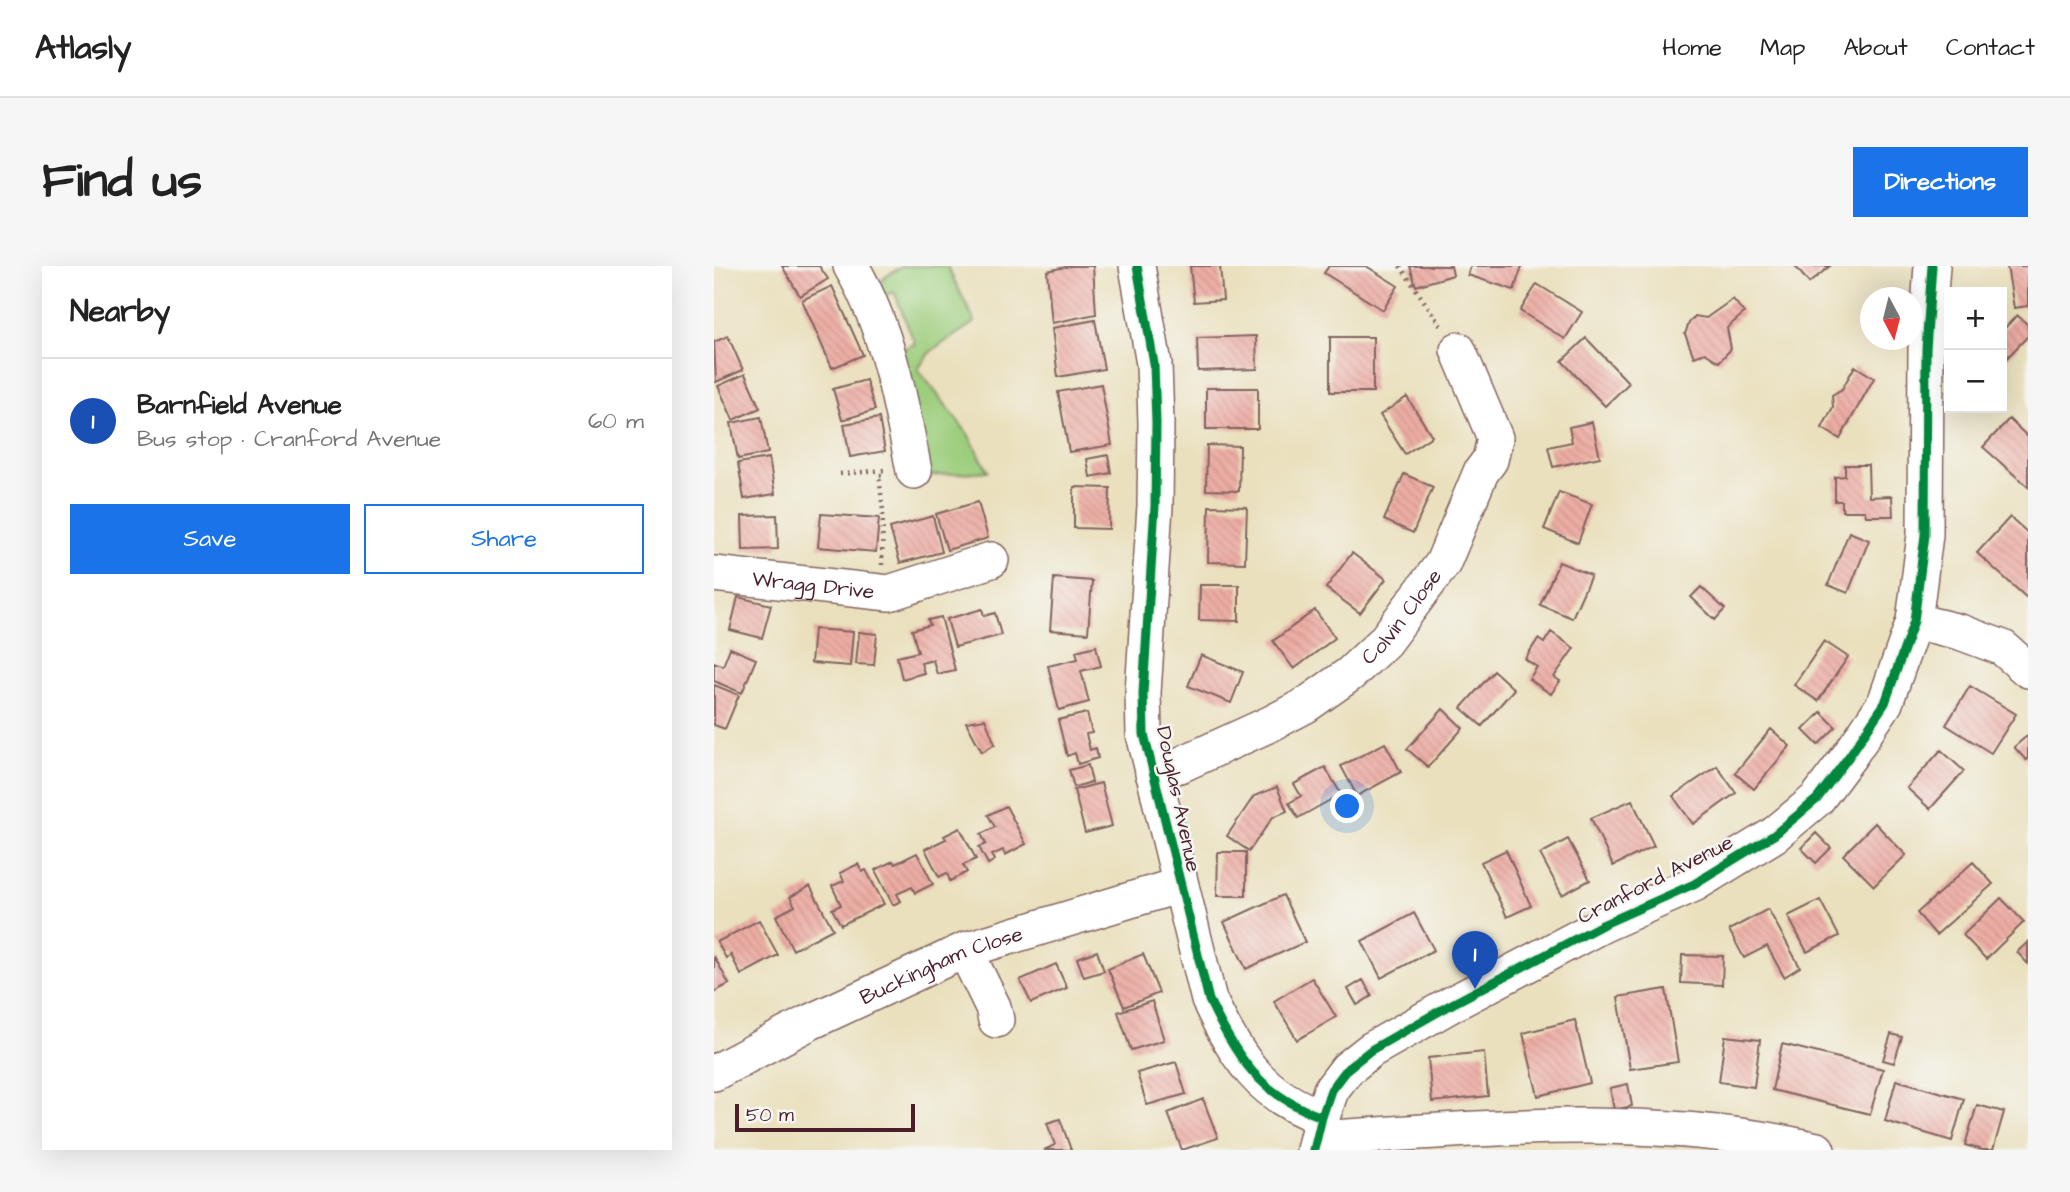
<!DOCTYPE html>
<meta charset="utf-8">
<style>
body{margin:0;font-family:"Architects Daughter",sans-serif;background:#f6f6f6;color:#222}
.controls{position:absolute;right:21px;top:21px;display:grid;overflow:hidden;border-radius:0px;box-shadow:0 7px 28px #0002}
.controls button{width:63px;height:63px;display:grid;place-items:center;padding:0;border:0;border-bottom:2px solid #e0e0e0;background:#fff;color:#222;font:35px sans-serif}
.compass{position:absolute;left:1146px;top:21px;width:63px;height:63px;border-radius:50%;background:#fff;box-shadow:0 7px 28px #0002;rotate:173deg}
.scale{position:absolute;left:21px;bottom:18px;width:180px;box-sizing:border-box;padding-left:7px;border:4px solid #4a1f2b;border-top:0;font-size:19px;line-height:24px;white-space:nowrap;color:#4a1f2b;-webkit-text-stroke:5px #f6f6f2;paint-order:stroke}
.you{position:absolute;left:634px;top:541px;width:24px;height:24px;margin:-18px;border:5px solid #fff;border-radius:50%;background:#1a73e8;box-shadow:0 0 0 10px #1a73e833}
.badge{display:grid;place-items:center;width:46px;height:46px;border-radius:50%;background:#1a73e8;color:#fff;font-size:23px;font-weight:700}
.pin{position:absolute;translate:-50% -58px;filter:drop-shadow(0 2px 4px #0008)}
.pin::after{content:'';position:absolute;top:37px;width:24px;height:21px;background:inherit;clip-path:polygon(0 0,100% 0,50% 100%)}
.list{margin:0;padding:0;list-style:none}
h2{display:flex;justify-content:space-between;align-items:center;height:91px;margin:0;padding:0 28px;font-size:30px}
h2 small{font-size:23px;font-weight:400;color:#767676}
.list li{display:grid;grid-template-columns:46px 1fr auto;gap:21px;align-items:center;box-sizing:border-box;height:126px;padding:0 28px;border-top:2px solid #e0e0e0}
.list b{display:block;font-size:26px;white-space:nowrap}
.list p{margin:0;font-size:23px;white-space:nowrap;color:#767676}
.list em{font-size:23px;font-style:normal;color:#767676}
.actions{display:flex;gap:14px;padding:21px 28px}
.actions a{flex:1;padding:16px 0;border:2px solid #1a73e8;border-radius:0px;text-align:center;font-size:24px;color:#1a73e8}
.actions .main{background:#1a73e8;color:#fff}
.map{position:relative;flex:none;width:1314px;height:884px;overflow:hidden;border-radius:0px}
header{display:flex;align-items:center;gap:42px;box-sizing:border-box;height:98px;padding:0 35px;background:#fff;border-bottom:2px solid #e0e0e0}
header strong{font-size:33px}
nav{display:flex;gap:38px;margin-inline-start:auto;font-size:24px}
.intro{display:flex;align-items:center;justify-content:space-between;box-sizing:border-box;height:168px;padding:0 42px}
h1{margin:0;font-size:49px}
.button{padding:18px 32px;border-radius:0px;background:#1a73e8;color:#fff;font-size:24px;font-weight:700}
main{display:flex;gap:42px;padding:0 42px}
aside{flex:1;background:#fff;border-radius:0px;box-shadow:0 7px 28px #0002}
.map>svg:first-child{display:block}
.green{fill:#9dce7d;stroke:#747654;stroke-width:2}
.building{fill:url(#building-back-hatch)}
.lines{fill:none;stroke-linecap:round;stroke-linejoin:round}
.minor-casing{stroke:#82635e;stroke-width:38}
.path{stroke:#82635e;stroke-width:4.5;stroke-dasharray:2 5;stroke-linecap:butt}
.minor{stroke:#fff;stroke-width:35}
.cycleway-casing{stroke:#f6f6f2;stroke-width:13}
.cycleway{stroke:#00873e;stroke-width:9}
.labels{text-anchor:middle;stroke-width:5;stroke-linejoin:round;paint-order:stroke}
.street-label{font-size:21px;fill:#4a1f2b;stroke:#f6f6f2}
</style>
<header>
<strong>Atlasly</strong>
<nav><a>Home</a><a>Map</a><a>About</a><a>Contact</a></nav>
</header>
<div class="intro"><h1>Find us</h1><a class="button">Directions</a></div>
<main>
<aside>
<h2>Nearby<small></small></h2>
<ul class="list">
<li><span class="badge" style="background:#1a4fb4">1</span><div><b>Barnfield Avenue</b><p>Bus stop · Cranford Avenue</p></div><em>60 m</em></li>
</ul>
<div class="actions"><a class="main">Save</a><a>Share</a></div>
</aside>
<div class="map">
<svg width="1314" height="884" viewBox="0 0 1314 884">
<defs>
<pattern id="building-back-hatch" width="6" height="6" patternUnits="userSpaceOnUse" patternTransform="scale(1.75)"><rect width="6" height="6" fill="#ecada4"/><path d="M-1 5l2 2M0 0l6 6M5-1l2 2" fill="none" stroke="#cc948d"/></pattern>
</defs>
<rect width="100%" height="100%" fill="#f6f6f2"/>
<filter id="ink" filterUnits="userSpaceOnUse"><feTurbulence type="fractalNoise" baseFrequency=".0143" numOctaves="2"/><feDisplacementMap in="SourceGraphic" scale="14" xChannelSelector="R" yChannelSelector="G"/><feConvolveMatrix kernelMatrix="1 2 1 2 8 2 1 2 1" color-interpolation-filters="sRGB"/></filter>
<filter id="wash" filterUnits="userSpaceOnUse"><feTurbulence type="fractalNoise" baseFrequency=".00686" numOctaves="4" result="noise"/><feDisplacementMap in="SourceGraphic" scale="28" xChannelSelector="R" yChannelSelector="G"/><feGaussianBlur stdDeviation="1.57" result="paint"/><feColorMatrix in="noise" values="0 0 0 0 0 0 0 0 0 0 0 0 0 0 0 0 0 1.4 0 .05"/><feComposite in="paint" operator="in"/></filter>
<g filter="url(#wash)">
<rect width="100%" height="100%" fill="#eae0bd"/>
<!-- green -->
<path class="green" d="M 189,0 L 233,0 L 261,56 L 216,86 L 204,103 L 254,168 L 274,205 L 215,210 L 183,85 L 201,78 L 180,26 L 163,32 C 164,12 173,9 189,0 Z"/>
<g id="blocks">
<!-- building -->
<path class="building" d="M 68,0 L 105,0 L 114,13 L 86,30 Z
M 356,0 L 379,0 L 382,48 L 338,57 L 333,5 Z
M 476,0 L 506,0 L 509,34 L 480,36 Z
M 615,0 L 652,0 L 684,20 L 669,44 L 610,7 Z
M 696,0 L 737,0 L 739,9 L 702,20 Z
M 757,0 L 808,0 L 800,24 L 754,9 Z
M 1081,0 L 1116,0 L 1095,17 Z
M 1293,0 L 1314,0 L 1314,40 L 1300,42 Z
M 823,18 L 868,46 L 851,73 L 806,45 Z
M 118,20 L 149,89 L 118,102 L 88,34 Z
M 1019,33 L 1030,47 L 1013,62 L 1017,83 L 1005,96 L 991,87 L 980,91 L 971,68 L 975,57 L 981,50 L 992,52 Z
M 1303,49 L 1314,59 L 1314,70 L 1288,97 L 1288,65 Z
M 381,54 L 390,103 L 344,111 L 338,62 Z
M 14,70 L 29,104 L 2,116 L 0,76 Z
M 542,70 L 543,103 L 484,105 L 483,72 Z
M 616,71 L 659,71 L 659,126 L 616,126 Z
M 872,72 L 915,117 L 891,140 L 848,95 Z
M 1141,100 L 1160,112 L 1126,173 L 1108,162 L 1119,141 L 1118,129 L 1128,123 Z
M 31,108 L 46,142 L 19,154 L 4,120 Z
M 152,114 L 161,144 L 128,154 L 119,123 Z
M 387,118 L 398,179 L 355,186 L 344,126 Z
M 492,122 L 544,122 L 544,163 L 492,163 Z
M 693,131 L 718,170 L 691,188 L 666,149 Z
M 47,151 L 54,187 L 24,193 L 17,157 Z
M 165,152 L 171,185 L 136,191 L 130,158 Z
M 1295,153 L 1314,171 L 1314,221 L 1269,181 Z
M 878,156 L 886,191 L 839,201 L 834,181 L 858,176 L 855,161 Z
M 493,179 L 526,180 L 525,225 L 492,224 Z
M 394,189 L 397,207 L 376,211 L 373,193 Z
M 55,192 L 61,228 L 30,233 L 24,197 Z
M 1131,199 L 1154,199 L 1155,231 L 1178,230 L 1179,250 L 1152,250 L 1151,245 L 1128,245 L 1128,235 L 1121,235 L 1121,211 L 1131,210 Z
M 690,208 L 719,221 L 699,267 L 670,254 Z
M 360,221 L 396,222 L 395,263 L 360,262 Z
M 845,226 L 878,238 L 864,277 L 830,263 Z
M 264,236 L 274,272 L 233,284 L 222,248 Z
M 495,240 L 533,241 L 531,297 L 494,296 Z
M 107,248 L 165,252 L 162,286 L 104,281 Z
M 63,249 L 64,283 L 29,284 L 28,250 Z
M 219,250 L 228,286 L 186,297 L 176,262 Z
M 1296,251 L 1314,267 L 1314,333 L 1263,287 Z
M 1135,266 L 1155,274 L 1134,327 L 1114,319 Z
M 638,287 L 672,313 L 646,347 L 612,322 Z
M 845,296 L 877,309 L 858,352 L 826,339 Z
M 340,312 L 378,315 L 374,367 L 336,364 Z
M 486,319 L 525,319 L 525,355 L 485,354 Z
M 987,321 L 1011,343 L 1001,354 L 977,331 Z
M 24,331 L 57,339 L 48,372 L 16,364 Z
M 268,343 L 270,350 L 281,347 L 287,369 L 241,381 L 233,353 Z
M 601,344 L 621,372 L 580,403 L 559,375 Z
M 227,351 L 241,404 L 223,408 L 219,394 L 207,397 L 210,407 L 188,413 L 183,391 L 204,386 L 198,364 L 216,359 L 214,354 Z
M 100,363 L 139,366 L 136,400 L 97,397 Z
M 145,366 L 163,368 L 160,399 L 142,398 Z
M 837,366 L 860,382 L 840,411 L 846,415 L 837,428 L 815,413 L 823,401 L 811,393 L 824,373 L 830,377 Z
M 1110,375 L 1134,391 L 1104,435 L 1080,419 Z
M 382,380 L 387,400 L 367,405 L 375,436 L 345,444 L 334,400 L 364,393 L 362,385 Z
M 16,382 L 42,393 L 28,427 L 0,415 L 0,396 L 9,400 Z
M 487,389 L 529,406 L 517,437 L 474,420 Z
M 780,405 L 800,423 L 768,460 L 747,442 Z
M 0,419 L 25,429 L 11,463 L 0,459 Z
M 1256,420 L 1302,448 L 1277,487 L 1232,459 Z
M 729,443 L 749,462 L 714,501 L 693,483 Z
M 1107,446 L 1122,461 L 1104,479 L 1089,464 Z
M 373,447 L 378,467 L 372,468 L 376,484 L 382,482 L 384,492 L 364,498 L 361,487 L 353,490 L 344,454 Z
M 271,453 L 281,478 L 268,486 L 252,456 Z
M 1057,463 L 1076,480 L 1040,523 L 1021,507 Z
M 1314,469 L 1314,492 L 1312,494 L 1300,481 Z
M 671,477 L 687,506 L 643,530 L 627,500 Z
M 1227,484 L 1250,505 L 1216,543 L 1193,522 Z
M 374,499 L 378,516 L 360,521 L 355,504 Z
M 1003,500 L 1022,527 L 979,558 L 959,530 Z
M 611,501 L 627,528 L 584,552 L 575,537 L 587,530 L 580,518 Z
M 387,517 L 398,560 L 371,567 L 360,524 Z
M 563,521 L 573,545 L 559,551 L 535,585 L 513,570 L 540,530 Z
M 918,534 L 940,580 L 899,600 L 877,552 Z
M 292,540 L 312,578 L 291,589 L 289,584 L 278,589 L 281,594 L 274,598 L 265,581 L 272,578 L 267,568 L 281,561 L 274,549 Z
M 1161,557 L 1192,589 L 1160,620 L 1129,589 Z
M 246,562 L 262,593 L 249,599 L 253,606 L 236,615 L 233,607 L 225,611 L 211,583 L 232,573 L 230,570 Z
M 1102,567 L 1117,582 L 1102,597 L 1087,582 Z
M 854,573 L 876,614 L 848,629 L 826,588 Z
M 792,584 L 817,640 L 793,651 L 767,596 Z
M 504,586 L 532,586 L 532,630 L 503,630 Z
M 203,587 L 219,618 L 201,627 L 198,621 L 183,628 L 187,635 L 179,639 L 161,604 L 179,595 L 181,598 Z
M 1259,596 L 1279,618 L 1222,669 L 1203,647 Z
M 144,598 L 148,606 L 152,604 L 170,638 L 127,659 L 118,643 L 127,639 L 118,620 L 130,615 L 126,607 Z
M 96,620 L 119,663 L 79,684 L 62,650 L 81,640 L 76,631 Z
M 569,629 L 591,676 L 532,703 L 510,656 Z
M 1287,632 L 1310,656 L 1272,693 L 1249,669 Z
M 1106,634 L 1125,670 L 1093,686 L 1074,650 Z
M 1054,643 L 1086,701 L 1070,711 L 1053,680 L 1030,692 L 1015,664 Z
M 700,647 L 720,684 L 667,712 L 648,675 Z
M 45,654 L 64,689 L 27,709 L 17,689 L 12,692 L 3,676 Z
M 1314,676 L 1314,698 L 1303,686 Z
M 383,685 L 390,705 L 370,711 L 363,692 Z
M 429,688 L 445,727 L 410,741 L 394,703 Z
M 968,689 L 1009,690 L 1008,719 L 967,717 Z
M 0,690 L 15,718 L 0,726 Z
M 342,698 L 353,722 L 317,737 L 306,714 Z
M 598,712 L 622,751 L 583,774 L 560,735 Z
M 649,714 L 658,730 L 643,739 L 634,723 Z
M 952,723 L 964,796 L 916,803 L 904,731 Z
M 438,735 L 450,774 L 417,784 L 404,746 Z
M 861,754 L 876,817 L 824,830 L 809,767 Z
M 1177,768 L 1188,771 L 1180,797 L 1169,794 Z
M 1011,770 L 1046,774 L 1040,821 L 1005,816 Z
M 1068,778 L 1169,803 L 1156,848 L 1058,824 Z
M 770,786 L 774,830 L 718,836 L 714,792 Z
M 462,796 L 472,828 L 433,839 L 423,807 Z
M 1182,814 L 1250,833 L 1238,875 L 1171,855 Z
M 914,818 L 918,840 L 900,844 L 896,822 Z
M 489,833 L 504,872 L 468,884 L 454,847 Z
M 1263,839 L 1290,846 L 1279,884 L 1268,884 L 1251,879 Z
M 346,853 L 357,884 L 330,884 L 341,879 L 333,857 Z"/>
</g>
</g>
<g filter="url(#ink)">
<use href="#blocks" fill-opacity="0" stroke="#82635e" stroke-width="2"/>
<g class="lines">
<defs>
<g id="minor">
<path d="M 137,0 C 173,61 187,136 200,205"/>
<path d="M 423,0 L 440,98 L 442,157 L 441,240 L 429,427 L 430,468 L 495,734 C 522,790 546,830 608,851"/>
<path id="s1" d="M 0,308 L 175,327 L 277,294"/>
<path d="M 1200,355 L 1246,366 L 1289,382 L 1314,404"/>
<path id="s2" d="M 439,507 L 468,498 L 558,457 L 592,439 L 636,408 L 670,376 L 729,297 L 767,206 L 776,194 L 781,172 L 744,84"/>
<path d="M 251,684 L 279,741 L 282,754"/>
<path id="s3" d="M 0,807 L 94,757 L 251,684 L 466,619"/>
<path d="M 603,873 C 768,862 940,846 1103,884"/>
<path d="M 600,884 L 608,851 L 617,824 L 633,803 L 657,784 L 738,738 L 888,659 L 980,618 L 1060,569 L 1103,533 L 1136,489 L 1171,437 L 1200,355 L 1211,269 L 1212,83 L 1218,0"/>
</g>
</defs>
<!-- minor casing -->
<use href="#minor" class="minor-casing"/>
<!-- path -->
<path class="path" d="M 686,0 L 729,63
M 126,208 L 171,204
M 168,299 L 169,245 L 165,209 L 172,209"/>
<!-- minor -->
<use href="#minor" class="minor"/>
<defs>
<path id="cycleway" d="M 423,0 L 440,98 L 442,157 L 441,240 L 429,427 L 430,468 L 495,734 C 522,790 546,830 608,851
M 600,884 L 608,851 L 617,824 L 633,803 L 657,784 L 738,738 L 888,659 L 980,618 L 1060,569 L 1103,533 L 1136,489 L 1171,437 L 1200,355 L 1211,269 L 1212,83 L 1218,0"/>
</defs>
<!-- cycleway casing -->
<use href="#cycleway" class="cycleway-casing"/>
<!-- cycleway -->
<use href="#cycleway" class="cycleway"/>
</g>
</g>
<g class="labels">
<!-- street labels -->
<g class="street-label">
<text dy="7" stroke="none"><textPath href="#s1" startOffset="100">Wragg Drive</textPath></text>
<text dy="7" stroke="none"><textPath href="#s2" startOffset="299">Colvin Close</textPath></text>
<text transform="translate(465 533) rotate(78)" y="7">Douglas Avenue</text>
<text transform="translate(941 613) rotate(-27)" y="7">Cranford Avenue</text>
<text dy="7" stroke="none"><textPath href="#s3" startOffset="252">Buckingham Close</textPath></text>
</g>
</g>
</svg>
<div class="controls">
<button>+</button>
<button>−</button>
</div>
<svg class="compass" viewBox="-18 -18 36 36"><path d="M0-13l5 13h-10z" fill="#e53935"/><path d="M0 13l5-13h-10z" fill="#767676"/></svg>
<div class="scale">50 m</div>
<div class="you"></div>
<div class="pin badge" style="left:761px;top:723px;background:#1a4fb4">1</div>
</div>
</main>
